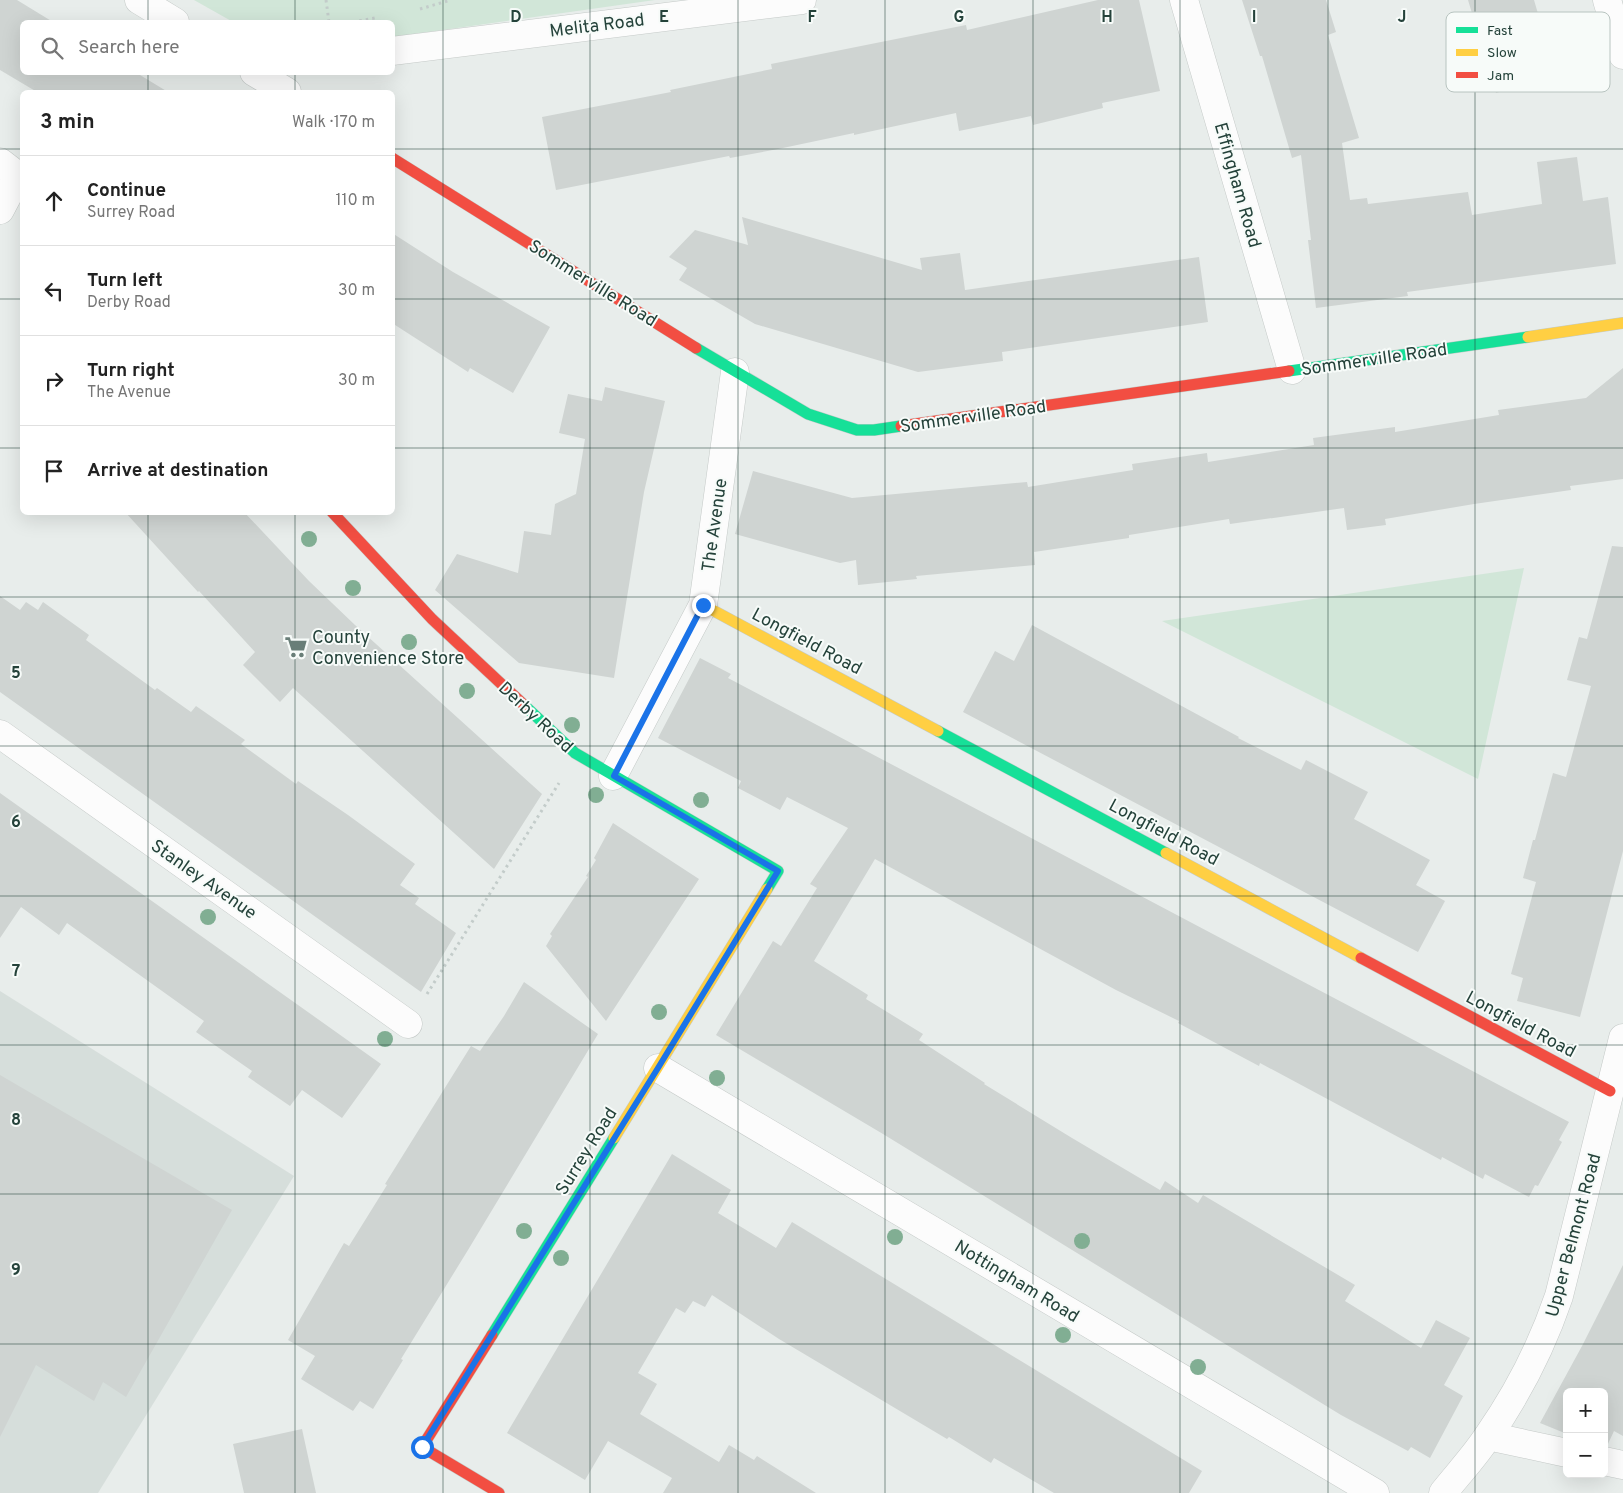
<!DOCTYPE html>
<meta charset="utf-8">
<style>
body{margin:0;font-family:Overpass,sans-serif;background:#f6f6f6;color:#222}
.controls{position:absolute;right:15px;bottom:15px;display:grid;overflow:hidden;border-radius:8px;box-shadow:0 5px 20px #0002}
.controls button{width:45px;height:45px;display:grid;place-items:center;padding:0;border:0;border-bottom:1px solid #e0e0e0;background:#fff;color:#222;font:25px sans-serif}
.stop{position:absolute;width:15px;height:15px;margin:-11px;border:4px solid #1a73e8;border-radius:50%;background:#fff}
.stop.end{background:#1a73e8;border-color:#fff;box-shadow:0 1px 5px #0008}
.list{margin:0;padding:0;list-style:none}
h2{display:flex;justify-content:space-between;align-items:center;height:65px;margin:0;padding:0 20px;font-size:21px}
h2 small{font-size:16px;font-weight:400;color:#767676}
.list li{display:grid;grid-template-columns:32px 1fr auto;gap:15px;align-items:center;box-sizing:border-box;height:90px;padding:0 20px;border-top:1px solid #e0e0e0}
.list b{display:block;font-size:19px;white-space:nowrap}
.list p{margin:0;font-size:16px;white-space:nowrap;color:#767676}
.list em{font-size:16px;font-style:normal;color:#767676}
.icon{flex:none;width:28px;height:28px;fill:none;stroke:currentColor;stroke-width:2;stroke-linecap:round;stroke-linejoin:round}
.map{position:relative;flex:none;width:1623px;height:1493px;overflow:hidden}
.search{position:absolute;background:#fff;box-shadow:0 5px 20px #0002;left:20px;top:20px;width:375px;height:55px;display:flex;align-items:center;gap:12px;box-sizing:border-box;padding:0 18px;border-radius:8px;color:#767676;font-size:19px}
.panel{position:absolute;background:#fff;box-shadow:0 5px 20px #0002;left:20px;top:90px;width:375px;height:425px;border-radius:8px}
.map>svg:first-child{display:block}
.built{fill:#d6dedb}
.green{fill:#d1e6d8}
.building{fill:#cfd4d2}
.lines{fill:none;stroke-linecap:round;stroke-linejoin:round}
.street-casing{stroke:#c5cac8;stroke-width:29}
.fast-casing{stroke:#c3cbc8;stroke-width:12}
.slow-casing{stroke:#c3cbc8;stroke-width:12}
.jam-casing{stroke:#c3cbc8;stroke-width:12}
.path{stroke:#c3ccca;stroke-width:3;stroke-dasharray:2.5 4;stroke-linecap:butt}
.street{stroke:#fcfcfc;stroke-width:28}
.fast{stroke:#16e098;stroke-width:11}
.slow{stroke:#ffcf43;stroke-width:11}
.jam{stroke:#f24e42;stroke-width:11}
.tree{fill:#81ae93}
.route{stroke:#1a73e8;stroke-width:6}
.grid{fill:none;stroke:#24423a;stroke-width:1;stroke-opacity:0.55}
.labels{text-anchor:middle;stroke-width:4;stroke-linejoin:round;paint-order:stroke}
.street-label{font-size:18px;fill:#24423a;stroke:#f7fbf9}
.poi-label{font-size:18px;fill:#24423a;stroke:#f7fbf9;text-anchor:start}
.key{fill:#f7fbf9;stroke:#b8c4c0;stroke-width:1}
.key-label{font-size:14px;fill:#24423a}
.grid-label{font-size:16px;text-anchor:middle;font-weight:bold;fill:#24423a;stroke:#f7fbf9;stroke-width:4;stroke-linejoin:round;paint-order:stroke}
</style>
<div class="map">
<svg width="1623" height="1493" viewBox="0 0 1623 1493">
<rect width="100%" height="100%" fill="#e8edeb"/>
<!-- built -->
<path class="built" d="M 0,991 L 294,1176 L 98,1493 L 0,1493 Z"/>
<!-- green -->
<path class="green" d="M 194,0 L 655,0 L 393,37 L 392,22 L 233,22 Z
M 1524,568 L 1478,779 L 1162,621 Z"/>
<!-- building -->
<path class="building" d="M 0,0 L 17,0 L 53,22 L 22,22 L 22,72 L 135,72 L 168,92 L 37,92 L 0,70 Z
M 1098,0 L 1139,0 L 1160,91 L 1102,103 L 1103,108 L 1033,125 L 1031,116 L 959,131 L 956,113 L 854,135 L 854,133 L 778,149 L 730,158 L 729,156 L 556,190 L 542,117 L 671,92 L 670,90 L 772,69 L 771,64 L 966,25 L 967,30 Z
M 1242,0 L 1326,0 L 1336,32 L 1328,35 L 1359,138 L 1342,143 L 1350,200 L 1367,198 L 1368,204 L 1468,192 L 1472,215 L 1542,204 L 1537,162 L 1577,157 L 1583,201 L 1608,197 L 1616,264 L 1407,292 L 1408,296 L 1316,308 L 1308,240 L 1311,240 L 1301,155 L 1292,158 L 1262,56 L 1260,56 Z
M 1468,0 L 1534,0 L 1556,75 L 1496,93 Z
M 742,217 L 922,270 L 920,258 L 960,253 L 965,290 L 1199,257 L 1208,322 L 1002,352 L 1003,361 L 918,372 L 755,324 L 679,280 L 687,268 L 669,257 L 695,230 L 748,245 Z
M 392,233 L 453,272 L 550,327 L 513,393 L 470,368 L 468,372 L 392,323 Z
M 1623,368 L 1623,479 L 1570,486 L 1571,490 L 1474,504 L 1385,519 L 1386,525 L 1347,530 L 1344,508 L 1230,524 L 1229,519 L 1129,535 L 1129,538 L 1034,552 L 1035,565 L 916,576 L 917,579 L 858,585 L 856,560 L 840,563 L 735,534 L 753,471 L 852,498 L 1027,482 L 1028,487 L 1133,470 L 1132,464 L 1207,453 L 1208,462 L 1314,445 L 1313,438 L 1395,427 L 1395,432 L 1499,415 L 1498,410 L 1586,398 Z
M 605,387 L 665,401 L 644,492 L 614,678 L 519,663 L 435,590 L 457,554 L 518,573 L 524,531 L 551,535 L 555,504 L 576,494 L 585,439 L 559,433 L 568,394 L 602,401 Z
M 125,512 L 244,512 L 309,581 L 355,625 L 542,794 L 494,869 L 293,688 L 280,702 L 243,665 L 255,652 L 199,591 L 198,592 Z
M 1612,546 L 1623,547 L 1623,851 L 1580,1017 L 1517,1001 L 1523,978 L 1511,974 L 1536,882 L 1523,878 L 1533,840 L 1535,840 L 1553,773 L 1566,777 L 1591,686 L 1567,680 L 1579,637 L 1587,639 Z
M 0,596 L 20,610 L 26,602 L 38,610 L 43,602 L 89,635 L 86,640 L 155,690 L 157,688 L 191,712 L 196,706 L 245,740 L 241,744 L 296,784 L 298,781 L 348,815 L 415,864 L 400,885 L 419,898 L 415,904 L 456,933 L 421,992 L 0,692 Z
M 1032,625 L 1239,737 L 1238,738 L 1301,770 L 1306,760 L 1368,792 L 1354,819 L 1430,860 L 1416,885 L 1445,901 L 1418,952 L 963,712 L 995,651 L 1014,661 Z
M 700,658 L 731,674 L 728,678 L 1569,1122 L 1559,1140 L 1562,1142 L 1538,1186 L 1535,1185 L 1529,1197 L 1485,1174 L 1483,1179 L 1442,1157 L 1441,1160 L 1260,1063 L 1259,1066 L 1178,1023 L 1179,1021 L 1116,990 L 875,859 L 814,961 L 868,995 L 866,999 L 923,1034 L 919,1040 L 985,1083 L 984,1084 L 1072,1138 L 1160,1190 L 1165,1181 L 1198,1203 L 1203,1195 L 1355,1285 L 1345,1301 L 1421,1348 L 1436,1320 L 1470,1338 L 1444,1385 L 1463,1396 L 1430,1458 L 1411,1447 L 1408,1451 L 1341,1415 L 883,1134 L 716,1035 L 773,941 L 781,946 L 817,888 L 810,884 L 848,828 L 787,797 L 780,810 L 738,788 L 741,781 L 658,738 Z
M 0,793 L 381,1064 L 342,1118 L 302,1090 L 290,1106 L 248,1077 L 252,1071 L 196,1032 L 204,1021 L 67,923 L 59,935 L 21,907 L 0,938 Z
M 613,823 L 699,879 L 606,1021 L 546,946 L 552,936 L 550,934 L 588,877 L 586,876 L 596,860 L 594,858 Z
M 524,982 L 598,1034 L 468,1250 L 401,1359 L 403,1360 L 373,1409 L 360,1401 L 353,1411 L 301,1379 L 315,1356 L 288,1340 L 344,1243 L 349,1246 L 387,1185 L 385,1184 L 471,1046 L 480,1051 L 504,1016 Z
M 0,1075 L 232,1210 L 126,1397 L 103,1382 L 94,1401 L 36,1365 L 0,1437 Z
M 672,1154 L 731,1190 L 718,1213 L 776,1248 L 792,1222 L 1202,1471 L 1189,1493 L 1054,1493 L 994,1458 L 991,1463 L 949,1437 L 947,1439 L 779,1339 L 712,1295 L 705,1307 L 693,1301 L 685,1313 L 676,1308 L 638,1373 L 657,1384 L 640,1414 L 719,1462 L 729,1445 L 754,1460 L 757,1456 L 816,1493 L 663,1493 L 672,1478 L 608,1441 L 585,1480 L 507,1433 Z
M 1623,1265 L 1623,1436 L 1614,1431 L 1607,1446 L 1604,1446 L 1604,1392 L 1567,1392 L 1567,1434 L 1540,1423 L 1582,1346 Z
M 302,1429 L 316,1493 L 244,1493 L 233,1444 Z"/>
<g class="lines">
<defs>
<path id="street" d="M 139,0 L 175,22
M 1184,0 L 1292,370
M 1607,0 L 1623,55
M 392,51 L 802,0
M 254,72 L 287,92
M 0,162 L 22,179
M 0,210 L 18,176
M 0,734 L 408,1024
M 613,776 L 703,605 L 735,372
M 658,1068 L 1375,1493
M 1488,1436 L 1567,1453
M 1604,1461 L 1623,1465
M 1443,1493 C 1458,1474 1475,1456 1488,1436 C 1518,1393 1542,1346 1559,1296 L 1623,1038"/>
<path id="fast" d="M 696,348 L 808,414 L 857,430 L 874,430 L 901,426
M 1289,371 L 1528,337
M 524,705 L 575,753 L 778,871 L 767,889
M 938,731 L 1166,853
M 492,1335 L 614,1138"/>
<path id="slow" d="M 1528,337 L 1623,323
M 703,605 L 938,731
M 1166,853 L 1361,958
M 614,1138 L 767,889"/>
<path id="jam" d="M 392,158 L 696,348
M 901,426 L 1289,371
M 332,512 L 432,619 L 524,705
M 1361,958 L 1610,1091
M 492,1335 L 422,1447 L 499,1493"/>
</defs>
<!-- street casing -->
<use href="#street" class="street-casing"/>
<!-- fast casing -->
<use href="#fast" class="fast-casing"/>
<!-- slow casing -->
<use href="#slow" class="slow-casing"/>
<!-- jam casing -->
<use href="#jam" class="jam-casing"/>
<!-- path -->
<path class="path" d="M 326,0 L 329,22
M 420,9 L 451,0
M 353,22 L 375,18
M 427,994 L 559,783"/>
<!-- street -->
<use href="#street" class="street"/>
<!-- fast -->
<use href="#fast" class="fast"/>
<!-- slow -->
<use href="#slow" class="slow"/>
<!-- jam -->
<use href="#jam" class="jam"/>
</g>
<!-- trees -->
<g class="tree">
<circle cx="309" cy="539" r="8"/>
<circle cx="353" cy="588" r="8"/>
<circle cx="409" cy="642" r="8"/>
<circle cx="467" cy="691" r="8"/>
<circle cx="572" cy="725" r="8"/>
<circle cx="596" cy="795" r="8"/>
<circle cx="701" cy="800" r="8"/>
<circle cx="208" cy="917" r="8"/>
<circle cx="659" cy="1012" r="8"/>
<circle cx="385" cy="1039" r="8"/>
<circle cx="717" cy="1078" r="8"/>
<circle cx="524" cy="1231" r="8"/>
<circle cx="895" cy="1237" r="8"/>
<circle cx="1082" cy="1241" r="8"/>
<circle cx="561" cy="1258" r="8"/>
<circle cx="1063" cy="1335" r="8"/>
<circle cx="1198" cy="1367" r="8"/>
</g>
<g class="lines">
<!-- route -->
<path class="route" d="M 422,1447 L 658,1068 L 778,871 L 614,776 L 703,605"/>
</g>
<!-- grid -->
<path class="grid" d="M 148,0 L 148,22M 295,0 L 295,22M 443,0 L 443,1493M 590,0 L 590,1493M 738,0 L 738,1493M 885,0 L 885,1493M 1033,0 L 1033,1493M 1180,0 L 1180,1493M 1328,0 L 1328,1493M 1475,0 L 1475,1493M 148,72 L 148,92M 295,72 L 295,92M 0,149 L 22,149M 392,149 L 1623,149M 0,299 L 22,299M 392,299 L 1623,299M 0,448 L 22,448M 392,448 L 1623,448M 148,512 L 148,1493M 295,512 L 295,1493M 0,597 L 1623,597M 0,746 L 1623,746M 0,896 L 1623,896M 0,1045 L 1623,1045M 0,1194 L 1623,1194M 0,1344 L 1623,1344"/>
<!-- icons -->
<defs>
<symbol id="supermarket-bare" viewBox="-9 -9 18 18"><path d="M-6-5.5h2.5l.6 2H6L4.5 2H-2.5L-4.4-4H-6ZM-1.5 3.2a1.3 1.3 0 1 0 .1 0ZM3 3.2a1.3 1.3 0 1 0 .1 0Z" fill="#697e78" stroke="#f7fbf9" stroke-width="2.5" paint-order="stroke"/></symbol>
</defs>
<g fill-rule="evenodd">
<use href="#supermarket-bare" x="280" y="631" width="32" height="32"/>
</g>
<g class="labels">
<!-- street labels -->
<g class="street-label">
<text transform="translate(597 25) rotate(-7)" y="6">Melita Road</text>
<text transform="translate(1238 185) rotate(74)" y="6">Effingham Road</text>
<text transform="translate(593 283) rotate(32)" y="6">Sommerville Road</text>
<text transform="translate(1374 359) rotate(-8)" y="6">Sommerville Road</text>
<text transform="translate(973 416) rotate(-8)" y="6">Sommerville Road</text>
<text transform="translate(714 525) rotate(-82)" y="6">The Avenue</text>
<text transform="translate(807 641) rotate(28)" y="6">Longfield Road</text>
<text transform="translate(536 717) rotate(43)" y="6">Derby Road</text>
<text transform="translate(1164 832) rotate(28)" y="6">Longfield Road</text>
<text transform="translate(204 879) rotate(35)" y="6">Stanley Avenue</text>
<text transform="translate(1521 1024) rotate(28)" y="6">Longfield Road</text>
<text transform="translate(586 1151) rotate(-58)" y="6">Surrey Road</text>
<text transform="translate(1573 1235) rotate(-75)" y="6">Upper Belmont Road</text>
<text transform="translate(1017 1281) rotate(31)" y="6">Nottingham Road</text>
</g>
<!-- poi labels -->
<g class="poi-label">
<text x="312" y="643">County<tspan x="312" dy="21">Convenience Store</tspan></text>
</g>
</g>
<!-- legend -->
<rect x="1446" y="12" width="164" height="80" rx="8" class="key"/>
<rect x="1456" y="27" width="22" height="6" fill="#16e098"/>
<rect x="1456" y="49" width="22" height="7" fill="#ffcf43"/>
<rect x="1456" y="72" width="22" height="6" fill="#f24e42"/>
<g class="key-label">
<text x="1487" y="35">Fast</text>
<text x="1487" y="57">Slow</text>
<text x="1487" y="80">Jam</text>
</g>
<g class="grid-label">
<text x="516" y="22">D</text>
<text x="664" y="22">E</text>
<text x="812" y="22">F</text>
<text x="959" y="22">G</text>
<text x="1107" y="22">H</text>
<text x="1254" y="22">I</text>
<text x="1402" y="22">J</text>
<text x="16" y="678">5</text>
<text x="16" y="827">6</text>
<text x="16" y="976">7</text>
<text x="16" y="1125">8</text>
<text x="16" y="1275">9</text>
</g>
</svg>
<div class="controls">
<button>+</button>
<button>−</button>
</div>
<div class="stop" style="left:422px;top:1447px"></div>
<div class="stop end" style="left:703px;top:605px"></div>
<div class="search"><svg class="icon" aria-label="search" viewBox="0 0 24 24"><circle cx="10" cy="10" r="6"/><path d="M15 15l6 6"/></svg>Search here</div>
<section class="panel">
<h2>3 min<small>Walk · 170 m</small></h2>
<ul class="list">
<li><svg class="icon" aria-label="ahead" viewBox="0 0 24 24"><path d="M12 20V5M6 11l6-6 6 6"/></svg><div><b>Continue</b><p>Surrey Road</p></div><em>110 m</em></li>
<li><svg class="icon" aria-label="left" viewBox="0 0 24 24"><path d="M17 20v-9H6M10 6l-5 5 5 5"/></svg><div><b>Turn left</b><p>Derby Road</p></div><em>30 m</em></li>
<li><svg class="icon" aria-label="right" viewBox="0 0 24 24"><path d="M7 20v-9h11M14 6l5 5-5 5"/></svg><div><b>Turn right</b><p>The Avenue</p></div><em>30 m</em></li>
<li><svg class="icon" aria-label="arrive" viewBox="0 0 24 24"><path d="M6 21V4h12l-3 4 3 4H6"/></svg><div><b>Arrive at destination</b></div></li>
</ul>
</section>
</div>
